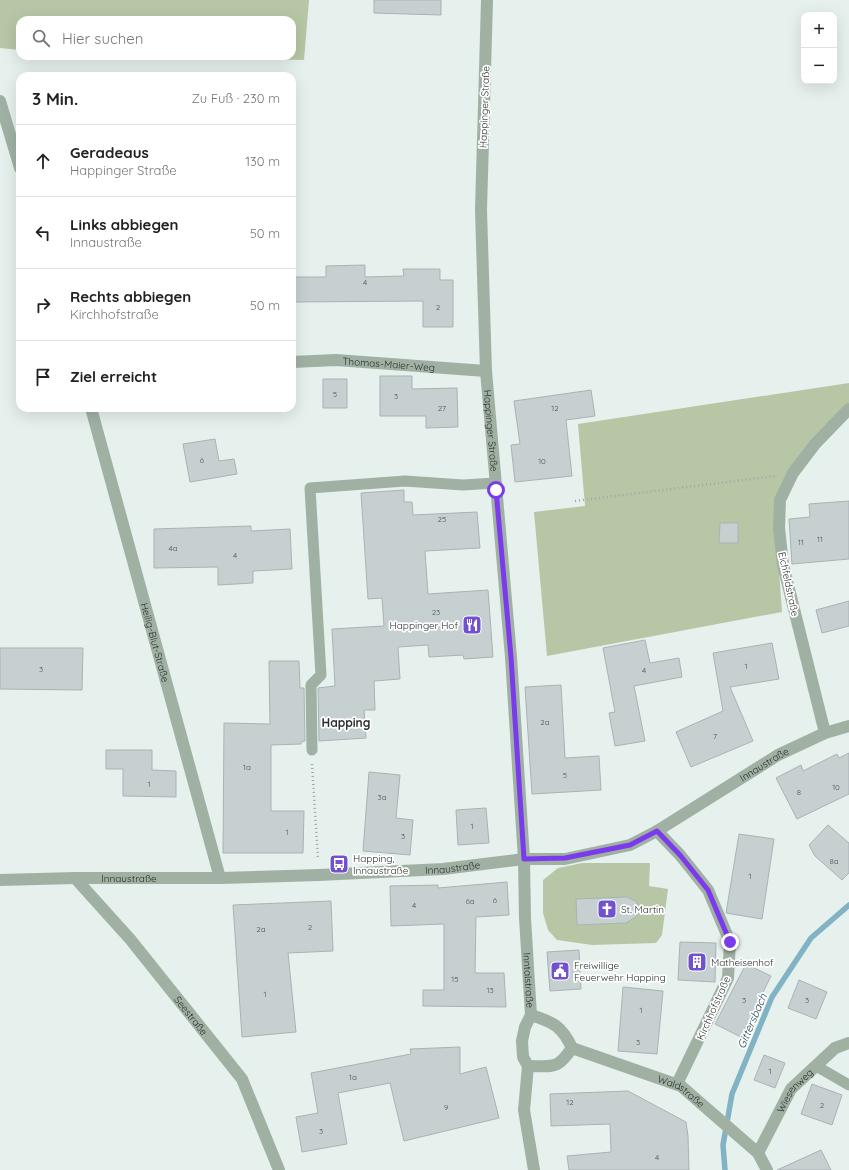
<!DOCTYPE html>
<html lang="de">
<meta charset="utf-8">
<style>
body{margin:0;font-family:Quicksand,sans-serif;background:#f6f6f6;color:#222}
.controls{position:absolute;right:12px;top:12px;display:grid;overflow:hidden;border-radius:8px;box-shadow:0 4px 16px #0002}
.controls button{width:36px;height:36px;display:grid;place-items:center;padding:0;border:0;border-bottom:1px solid #e0e0e0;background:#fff;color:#222;font:20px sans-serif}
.stop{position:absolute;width:12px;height:12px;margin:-9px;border:3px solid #7c3aed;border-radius:50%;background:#fff}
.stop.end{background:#7c3aed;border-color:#fff;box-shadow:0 1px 4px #0008}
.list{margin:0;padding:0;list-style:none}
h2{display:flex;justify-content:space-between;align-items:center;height:52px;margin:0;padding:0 16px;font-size:17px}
h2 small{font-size:13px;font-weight:400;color:#767676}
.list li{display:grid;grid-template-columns:26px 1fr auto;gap:12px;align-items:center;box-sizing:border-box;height:72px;padding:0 16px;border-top:1px solid #e0e0e0}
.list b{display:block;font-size:15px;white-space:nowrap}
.list p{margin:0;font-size:13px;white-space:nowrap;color:#767676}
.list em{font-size:13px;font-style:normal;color:#767676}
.icon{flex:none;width:22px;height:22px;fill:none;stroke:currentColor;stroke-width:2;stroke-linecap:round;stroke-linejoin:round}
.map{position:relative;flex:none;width:849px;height:1170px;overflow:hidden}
.search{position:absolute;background:#fff;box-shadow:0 4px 16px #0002;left:16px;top:16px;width:280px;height:44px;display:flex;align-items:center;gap:10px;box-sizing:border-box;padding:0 14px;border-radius:12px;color:#767676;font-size:15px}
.panel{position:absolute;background:#fff;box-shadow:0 4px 16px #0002;left:16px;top:72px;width:280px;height:340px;border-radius:12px}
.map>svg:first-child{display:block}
.green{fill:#b7c7a5}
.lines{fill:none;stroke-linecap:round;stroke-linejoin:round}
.stream{stroke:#82b3c4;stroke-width:5.5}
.building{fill:#c6d0d1;stroke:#a9b3b4}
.path{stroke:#9fa7a4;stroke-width:2.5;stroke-dasharray:1 3;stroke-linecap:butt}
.lane{stroke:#a0b1a4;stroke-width:11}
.street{stroke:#a0b1a4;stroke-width:12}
.route{stroke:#7c3aed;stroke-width:5}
.labels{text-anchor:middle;stroke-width:3.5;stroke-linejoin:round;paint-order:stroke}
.number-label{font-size:8px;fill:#515656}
.street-label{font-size:10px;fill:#2a2e2d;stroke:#fff}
.poi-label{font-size:10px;fill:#2a2e2d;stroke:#fff;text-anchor:start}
.water-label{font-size:11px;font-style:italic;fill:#184451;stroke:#fff}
.quarter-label{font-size:12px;font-weight:bold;fill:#2a2e2d;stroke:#fff}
</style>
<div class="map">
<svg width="849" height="1170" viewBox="0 0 849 1170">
<rect width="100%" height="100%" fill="#e6f0ec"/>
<!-- green -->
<path class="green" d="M 0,0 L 309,0 L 304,60 L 145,56 L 292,56 L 292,20 L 20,20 L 20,50 L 0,48 Z
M 849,383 L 849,404 L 774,501 L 782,612 L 547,656 L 534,512 L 585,506 L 578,424 Z
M 582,863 L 650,863 L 649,886 L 668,889 L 662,935 L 656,943 L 592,945 L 557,940 L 548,930 L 543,913 L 543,880 L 558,868 Z"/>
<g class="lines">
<!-- stream -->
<path class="stream" d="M 725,1170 L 723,1145 L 732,1094 L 772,997 L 811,938 L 849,905"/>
</g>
<!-- building -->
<path class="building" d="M 374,0 L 441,0 L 441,15 L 374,13 Z
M 365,265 L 365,277 L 404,276 L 403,269 L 440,269 L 440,280 L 453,280 L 453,327 L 423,327 L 423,301 L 292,302 L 292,277 L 326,277 L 326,266 Z
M 380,376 L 412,376 L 412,389 L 457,388 L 458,427 L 426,428 L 426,416 L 380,416 Z
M 323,379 L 347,379 L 347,408 L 323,408 Z
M 591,390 L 595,416 L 566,420 L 572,476 L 515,482 L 511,445 L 520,444 L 514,401 Z
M 215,439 L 219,461 L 234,459 L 237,474 L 190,482 L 183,444 Z
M 404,490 L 404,502 L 412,502 L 413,515 L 477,512 L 480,548 L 425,551 L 428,594 L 488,590 L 493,657 L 464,659 L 463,655 L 429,657 L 428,645 L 398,647 L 400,679 L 374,681 L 375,710 L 364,710 L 366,738 L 319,741 L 318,688 L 335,686 L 332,629 L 384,626 L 382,598 L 368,599 L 361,493 Z
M 849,501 L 849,559 L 792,564 L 789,519 L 810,517 L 809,504 Z
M 720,523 L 738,523 L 738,543 L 719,543 Z
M 251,526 L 251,531 L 290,529 L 292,569 L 253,571 L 253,583 L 218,585 L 218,567 L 154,568 L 154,529 Z
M 849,601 L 849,626 L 822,633 L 816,610 Z
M 645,640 L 650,663 L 679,658 L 682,677 L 634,686 L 645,741 L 615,746 L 609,713 L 615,712 L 603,648 Z
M 772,643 L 779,679 L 730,687 L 753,741 L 691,767 L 676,732 L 723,711 L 713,653 Z
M 0,648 L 83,648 L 82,690 L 0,689 Z
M 269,661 L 299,661 L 300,688 L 304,688 L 305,741 L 301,742 L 301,744 L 271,745 L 271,811 L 304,811 L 303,853 L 223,853 L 224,723 L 270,724 Z
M 561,685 L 565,758 L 599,756 L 601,790 L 532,794 L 525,687 Z
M 106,750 L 152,750 L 152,770 L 176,771 L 176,797 L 123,796 L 123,769 L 106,769 Z
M 849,753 L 849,794 L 797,819 L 776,778 L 801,765 L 803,771 L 837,754 L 839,758 Z
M 369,772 L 400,775 L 396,818 L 413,820 L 410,855 L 363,851 Z
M 486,808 L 489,843 L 458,845 L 456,810 Z
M 828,825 L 849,843 L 849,873 L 842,880 L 815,856 L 809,845 Z
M 739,834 L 774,839 L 762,919 L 726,913 Z
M 507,882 L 509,915 L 476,917 L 475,973 L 504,973 L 506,1007 L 423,1006 L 423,990 L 444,990 L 444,924 L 391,926 L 390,886 L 438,885 L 438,888 Z
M 627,897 L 637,902 L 637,916 L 626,923 L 577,925 L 576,899 Z
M 331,901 L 333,951 L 288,953 L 296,1032 L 242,1037 L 233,905 Z
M 680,942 L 716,943 L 715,982 L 678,980 Z
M 579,950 L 581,989 L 550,991 L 547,952 Z
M 746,964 L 771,976 L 741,1037 L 715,1024 Z
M 799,980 L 827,992 L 816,1019 L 788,1008 Z
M 623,987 L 663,991 L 657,1054 L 618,1051 Z
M 460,1047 L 460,1074 L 486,1067 L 499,1118 L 404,1141 L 390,1083 L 338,1093 L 347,1144 L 302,1152 L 296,1117 L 318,1113 L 311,1073 L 411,1054 L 410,1049 Z
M 764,1055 L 785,1063 L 775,1088 L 754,1080 Z
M 812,1084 L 842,1095 L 832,1125 L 801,1114 Z
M 628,1091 L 686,1122 L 688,1136 L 689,1170 L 569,1170 L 567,1156 L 611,1152 L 610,1124 L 551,1126 L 550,1094 Z
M 821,1150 L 831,1170 L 777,1170 Z"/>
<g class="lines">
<!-- path -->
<path class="path" d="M 575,501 L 775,476
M 312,764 L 318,859"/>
<!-- lane -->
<path class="lane" d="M 312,750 L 311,685 L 321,675 L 310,488 L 405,481 L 463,485 L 495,483
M 816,1066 L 849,1085"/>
<!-- street -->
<g class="street">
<path id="s1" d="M 487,0 L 481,210 L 486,371 L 511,657 L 524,859 L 525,918 L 531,1015 L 525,1027 L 522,1041 L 523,1057 L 528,1066 L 524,1110 L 534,1170"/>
<path d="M 0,101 L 20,168"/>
<path id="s2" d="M 292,362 L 336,360 L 486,371"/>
<path id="s3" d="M 91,408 L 220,878"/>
<path d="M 825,733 L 783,565 L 779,528 L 780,500 L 793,473 L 815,444 L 849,409"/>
<path d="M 657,831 L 680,855 L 708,890 L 730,942 L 728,978 L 677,1084"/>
<path id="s4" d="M 75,878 L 130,939 L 242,1079 L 279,1170"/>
<path id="s5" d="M 0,880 L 75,878 L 220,878 L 319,875 L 443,869 L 524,859 L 565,859 L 630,845 L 657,831 L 778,755 L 825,733 L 849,726"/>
<path id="s6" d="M 572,1048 L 681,1086 L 758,1153 L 767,1170"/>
<path d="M 528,1066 C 554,1066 557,1070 572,1048 C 562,1026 553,1022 531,1015"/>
<path id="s7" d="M 758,1153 L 791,1089 L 835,1048 L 849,1043"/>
</g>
</g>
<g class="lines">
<!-- route -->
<path class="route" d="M 496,490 L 511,657 L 524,859 L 565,858 L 630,845 L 657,831 L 680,855 L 708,890 L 730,942"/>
</g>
<!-- icons -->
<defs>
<symbol id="restaurant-square" viewBox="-11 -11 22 22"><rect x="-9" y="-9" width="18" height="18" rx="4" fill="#7252cc" stroke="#fff"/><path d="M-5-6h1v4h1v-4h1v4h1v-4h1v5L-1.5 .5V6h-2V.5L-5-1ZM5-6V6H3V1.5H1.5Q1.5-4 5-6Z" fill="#fff"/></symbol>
<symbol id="bus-square" viewBox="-11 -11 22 22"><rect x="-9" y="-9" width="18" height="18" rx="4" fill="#7252cc" stroke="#fff"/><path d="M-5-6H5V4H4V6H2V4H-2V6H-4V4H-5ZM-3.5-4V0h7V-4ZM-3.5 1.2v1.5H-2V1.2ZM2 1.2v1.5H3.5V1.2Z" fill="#fff"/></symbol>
<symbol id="church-square" viewBox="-11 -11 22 22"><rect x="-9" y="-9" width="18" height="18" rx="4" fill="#7252cc" stroke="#fff"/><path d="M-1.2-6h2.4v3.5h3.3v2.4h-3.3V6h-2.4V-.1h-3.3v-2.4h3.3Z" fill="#fff"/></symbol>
<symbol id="building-square" viewBox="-11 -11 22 22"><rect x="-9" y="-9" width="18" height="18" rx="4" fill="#7252cc" stroke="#fff"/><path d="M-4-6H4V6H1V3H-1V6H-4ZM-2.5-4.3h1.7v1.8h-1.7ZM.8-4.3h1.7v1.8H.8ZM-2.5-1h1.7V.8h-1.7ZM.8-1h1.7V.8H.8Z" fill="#fff"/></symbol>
<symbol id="civic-square" viewBox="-11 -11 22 22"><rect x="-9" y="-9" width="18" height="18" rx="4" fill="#7252cc" stroke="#fff"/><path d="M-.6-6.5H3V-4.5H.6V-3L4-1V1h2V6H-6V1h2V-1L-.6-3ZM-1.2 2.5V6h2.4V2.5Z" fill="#fff"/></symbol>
</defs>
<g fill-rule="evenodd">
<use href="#restaurant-square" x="461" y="614" width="22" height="22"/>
<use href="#bus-square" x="328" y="853" width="22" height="22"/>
<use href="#church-square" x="596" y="898" width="22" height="22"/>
<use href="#building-square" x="686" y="951" width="22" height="22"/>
<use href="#civic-square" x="549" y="960" width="22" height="22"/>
</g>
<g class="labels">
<!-- number labels -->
<g class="number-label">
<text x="365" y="285">4</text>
<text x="438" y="310">2</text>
<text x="335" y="397">5</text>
<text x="396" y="399">3</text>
<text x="442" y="411">27</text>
<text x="555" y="411">12</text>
<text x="202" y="463">6</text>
<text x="542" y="464">10</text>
<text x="442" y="522">25</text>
<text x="820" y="542">11</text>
<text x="801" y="545">11</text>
<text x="173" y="551">4a</text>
<text x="235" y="558">4</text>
<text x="436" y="615">23</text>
<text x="746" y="669">1</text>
<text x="41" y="672">3</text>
<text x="644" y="673">4</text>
<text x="545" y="725">2a</text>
<text x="715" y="739">7</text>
<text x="247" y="770">1a</text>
<text x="565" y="778">5</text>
<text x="149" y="787">1</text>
<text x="836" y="790">10</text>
<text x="799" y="795">8</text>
<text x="382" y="800">3a</text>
<text x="472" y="829">1</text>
<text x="287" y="835">1</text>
<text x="403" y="839">3</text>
<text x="834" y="864">8a</text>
<text x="750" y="879">1</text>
<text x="495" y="903">6</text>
<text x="470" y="904">6a</text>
<text x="414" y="908">4</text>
<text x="310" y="930">2</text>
<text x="261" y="932">2a</text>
<text x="455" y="982">15</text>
<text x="490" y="993">13</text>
<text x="265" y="997">1</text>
<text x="744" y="1003">3</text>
<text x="807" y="1003">3</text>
<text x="641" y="1013">1</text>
<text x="638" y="1045">3</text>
<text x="770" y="1074">1</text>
<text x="353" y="1080">1a</text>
<text x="570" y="1105">12</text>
<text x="822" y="1108">2</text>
<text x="446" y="1110">9</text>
<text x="321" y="1134">3</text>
<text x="657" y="1160">4</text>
</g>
<!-- street labels -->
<g class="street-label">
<text transform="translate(484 107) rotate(-88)" y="4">Happinger Straße</text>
<text dy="4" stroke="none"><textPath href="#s2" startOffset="97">Thomas-Maier-Weg</textPath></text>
<text dy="4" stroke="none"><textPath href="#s1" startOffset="431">Happinger Straße</textPath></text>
<text transform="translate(789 584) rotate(78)" y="4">Eichfeldstraße</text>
<text dy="4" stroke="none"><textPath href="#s3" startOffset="243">Heilig-Blut-Straße</textPath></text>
<text dy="4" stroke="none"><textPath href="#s5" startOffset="789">Innaustraße</textPath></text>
<text dy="4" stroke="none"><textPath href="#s5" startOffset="453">Innaustraße</textPath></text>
<text dy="4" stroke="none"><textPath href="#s5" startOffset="129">Innaustraße</textPath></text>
<text dy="4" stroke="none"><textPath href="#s1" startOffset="982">Inntalstraße</textPath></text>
<text transform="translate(713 1008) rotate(-66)" y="4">Kirchhofstraße</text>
<text dy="4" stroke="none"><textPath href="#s4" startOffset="180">Seestraße</textPath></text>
<text dy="4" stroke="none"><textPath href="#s7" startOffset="73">Wiesenweg</textPath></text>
<text dy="4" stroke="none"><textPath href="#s6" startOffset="118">Waldstraße</textPath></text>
</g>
<!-- poi labels -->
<g class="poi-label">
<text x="458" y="629" text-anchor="end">Happinger Hof</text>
<text x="353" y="862">Happing,<tspan x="353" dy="12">Innaustraße</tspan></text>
<text x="621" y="913">St. Martin</text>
<text x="711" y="966">Matheisenhof</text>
<text x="574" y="969">Freiwillige<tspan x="574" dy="12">Feuerwehr Happing</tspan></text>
</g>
<!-- water labels -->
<g class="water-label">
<text transform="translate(752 1021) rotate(-67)" y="4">Gittersbach</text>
</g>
<!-- quarter labels -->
<g class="quarter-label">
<text x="346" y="727">Happing</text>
</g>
</g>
</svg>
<div class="controls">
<button>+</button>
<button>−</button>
</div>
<div class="stop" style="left:496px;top:490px"></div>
<div class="stop end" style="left:730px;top:942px"></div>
<div class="search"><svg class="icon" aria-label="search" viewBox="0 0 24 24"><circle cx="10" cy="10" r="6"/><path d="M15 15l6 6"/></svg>Hier suchen</div>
<section class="panel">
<h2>3 Min.<small>Zu Fuß · 230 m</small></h2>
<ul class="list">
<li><svg class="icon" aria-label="ahead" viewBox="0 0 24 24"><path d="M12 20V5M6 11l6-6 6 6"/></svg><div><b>Geradeaus</b><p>Happinger Straße</p></div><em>130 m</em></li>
<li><svg class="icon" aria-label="left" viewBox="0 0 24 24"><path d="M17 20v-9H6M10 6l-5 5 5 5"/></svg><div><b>Links abbiegen</b><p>Innaustraße</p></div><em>50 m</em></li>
<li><svg class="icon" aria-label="right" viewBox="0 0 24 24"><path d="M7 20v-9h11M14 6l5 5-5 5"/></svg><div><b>Rechts abbiegen</b><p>Kirchhofstraße</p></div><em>50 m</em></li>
<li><svg class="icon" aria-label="arrive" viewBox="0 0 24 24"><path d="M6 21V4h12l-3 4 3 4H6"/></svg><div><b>Ziel erreicht</b></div></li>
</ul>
</section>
</div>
